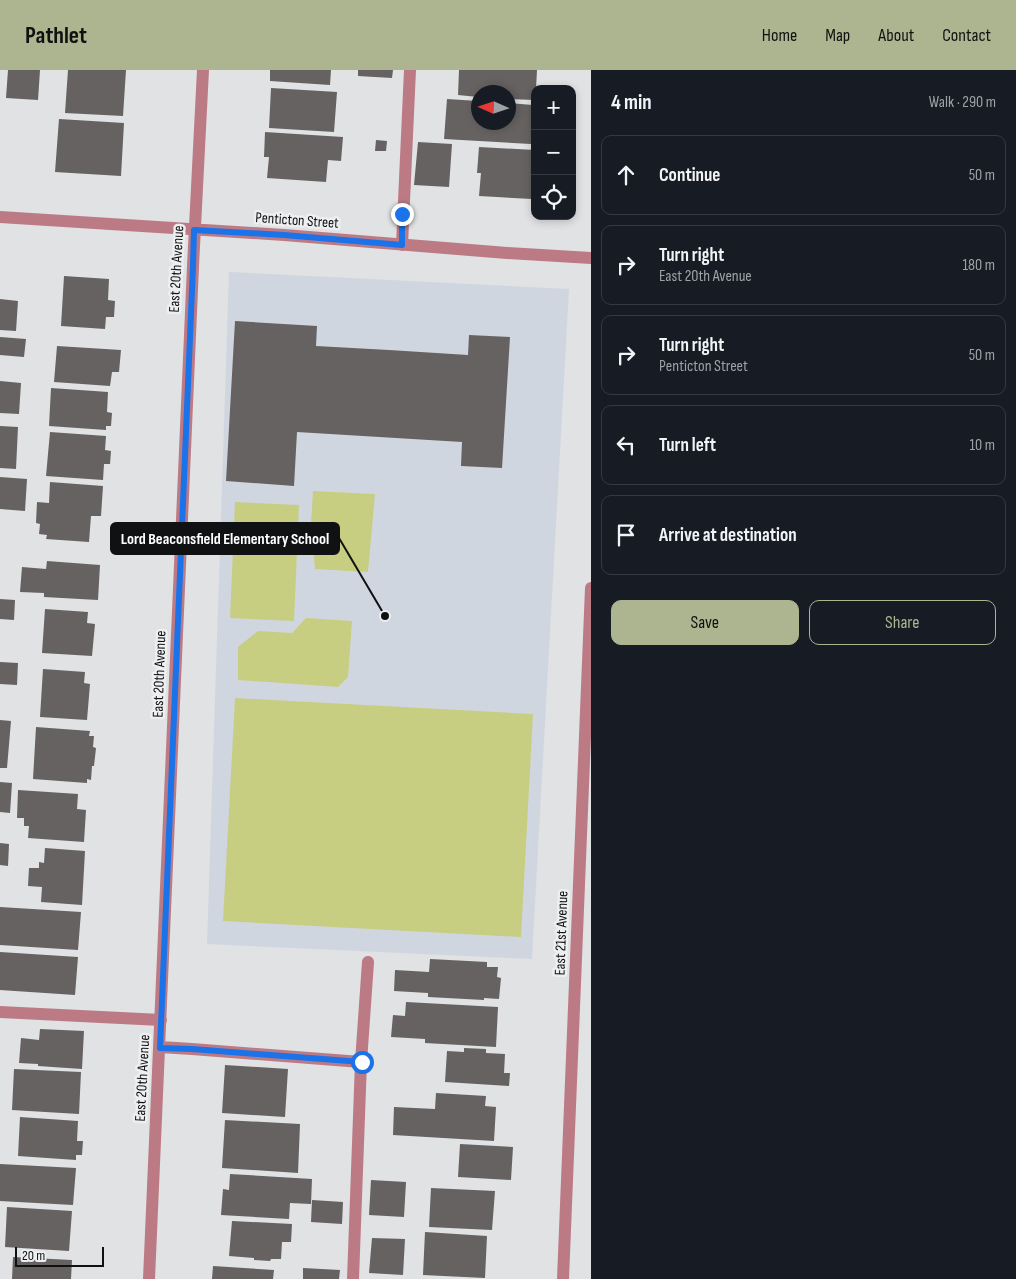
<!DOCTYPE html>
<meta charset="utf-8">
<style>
body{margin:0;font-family:"Sofia Sans Condensed",sans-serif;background:#242831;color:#f1f3f6}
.controls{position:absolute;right:15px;top:15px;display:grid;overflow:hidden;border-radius:10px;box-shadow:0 2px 8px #0003}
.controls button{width:45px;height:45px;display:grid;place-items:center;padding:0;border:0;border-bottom:1px solid #363941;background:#171b24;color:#f1f3f6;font:25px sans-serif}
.compass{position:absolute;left:471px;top:15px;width:45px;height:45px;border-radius:50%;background:#171b24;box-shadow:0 2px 8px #0003;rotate:273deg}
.scale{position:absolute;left:15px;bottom:12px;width:89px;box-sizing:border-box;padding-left:5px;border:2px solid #101112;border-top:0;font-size:14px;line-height:18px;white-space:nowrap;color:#101112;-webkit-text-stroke:4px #edeff1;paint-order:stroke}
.stop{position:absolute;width:15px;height:15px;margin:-11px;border:4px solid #1a73e8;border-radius:50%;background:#fff}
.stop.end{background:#1a73e8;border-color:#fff;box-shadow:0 1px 5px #0008}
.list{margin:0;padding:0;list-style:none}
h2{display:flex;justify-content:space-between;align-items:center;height:65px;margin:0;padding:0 20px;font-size:21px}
h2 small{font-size:16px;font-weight:400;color:#9ea1a6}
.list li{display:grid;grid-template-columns:32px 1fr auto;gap:15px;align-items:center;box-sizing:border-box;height:80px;margin:0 10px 10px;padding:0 10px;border:1px solid #363941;border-radius:10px}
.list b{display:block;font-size:19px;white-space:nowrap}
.list p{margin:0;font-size:16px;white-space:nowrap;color:#9ea1a6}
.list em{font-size:16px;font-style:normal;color:#9ea1a6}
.actions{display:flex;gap:10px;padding:15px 20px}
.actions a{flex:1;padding:11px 0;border:1px solid #acb490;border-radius:10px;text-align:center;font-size:18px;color:#acb490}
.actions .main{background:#acb490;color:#111}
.icon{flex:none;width:28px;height:28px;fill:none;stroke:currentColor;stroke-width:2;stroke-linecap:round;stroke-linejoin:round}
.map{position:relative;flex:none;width:591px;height:1209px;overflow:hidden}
header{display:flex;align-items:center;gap:30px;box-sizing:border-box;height:70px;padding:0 25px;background:#acb490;color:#111}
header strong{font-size:24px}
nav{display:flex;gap:28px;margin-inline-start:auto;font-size:18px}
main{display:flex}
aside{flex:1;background:#171b24}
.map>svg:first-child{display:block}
.built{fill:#d0d6df}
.green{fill:#c7ce82}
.building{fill:#656261}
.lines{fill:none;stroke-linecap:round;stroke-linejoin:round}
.minor{stroke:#bc7a85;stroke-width:12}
.route{stroke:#1a73e8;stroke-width:6}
.labels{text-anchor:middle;stroke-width:5;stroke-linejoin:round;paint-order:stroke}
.street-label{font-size:15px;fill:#101112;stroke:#edeff1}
.leader{fill:none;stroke:#101112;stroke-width:2}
.callout-dot{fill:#101112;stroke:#edeff1;stroke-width:2}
.callout{fill:#101112;stroke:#101112;stroke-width:2}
.callout-label{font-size:16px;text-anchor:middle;font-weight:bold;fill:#fff}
</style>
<header>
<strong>Pathlet</strong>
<nav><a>Home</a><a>Map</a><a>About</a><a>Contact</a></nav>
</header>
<main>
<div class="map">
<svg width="591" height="1209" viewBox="0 0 591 1209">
<rect width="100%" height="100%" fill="#e0e2e4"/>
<!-- built -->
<path class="built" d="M 229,202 L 569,219 L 532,889 L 207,874 Z"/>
<!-- green -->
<path class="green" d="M 313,421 L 375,424 L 368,502 L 315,499 L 311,454 Z
M 235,432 L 299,435 L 294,551 L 230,548 Z
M 306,548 L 352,551 L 348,607 L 338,617 L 238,610 L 238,577 L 258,561 L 292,563 Z
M 235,628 L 533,644 L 521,867 L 223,851 Z"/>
<!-- building -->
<path class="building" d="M 8,0 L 40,0 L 38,30 L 6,28 Z
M 68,0 L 126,0 L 123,46 L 65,43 Z
M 270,0 L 331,0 L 330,15 L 270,11 Z
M 358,0 L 393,0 L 392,8 L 358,6 Z
M 459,0 L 537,0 L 536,19 L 535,19 L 535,30 L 508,29 L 508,22 L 478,22 L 478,27 L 458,25 Z
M 271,18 L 337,22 L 334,62 L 269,58 Z
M 447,29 L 478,31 L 478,52 L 508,52 L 508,33 L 533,35 L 531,74 L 444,69 Z
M 59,49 L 124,53 L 121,106 L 55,102 Z
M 265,62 L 343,67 L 341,91 L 328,90 L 326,112 L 267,108 L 269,87 L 264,87 Z
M 376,70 L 387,71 L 386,81 L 375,81 Z
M 418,72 L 452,74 L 449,117 L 414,115 Z
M 479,77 L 535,80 L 532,129 L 479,126 L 481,103 L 477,103 Z
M 64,206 L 109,209 L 108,230 L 115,231 L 114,247 L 106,247 L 105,259 L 61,256 Z
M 0,229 L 18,231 L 16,261 L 0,260 Z
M 235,251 L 317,256 L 316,276 L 389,280 L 468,285 L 469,265 L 510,267 L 502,398 L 461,396 L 462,372 L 297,362 L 294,416 L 226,411 Z
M 0,267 L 26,269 L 24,287 L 0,285 Z
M 57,276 L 121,280 L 119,302 L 112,302 L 110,316 L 54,312 Z
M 0,311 L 21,313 L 19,344 L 0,343 Z
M 51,318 L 108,322 L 107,342 L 112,343 L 111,356 L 106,356 L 106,360 L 49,356 Z
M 0,356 L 18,357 L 16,399 L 0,398 Z
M 50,362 L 106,366 L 105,380 L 111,381 L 110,394 L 104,394 L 103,410 L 46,406 Z
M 0,407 L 27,409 L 25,441 L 0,439 Z
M 50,412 L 103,416 L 101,446 L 91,446 L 89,472 L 46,469 L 47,465 L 39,464 L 40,454 L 36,453 L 37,432 L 49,433 Z
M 47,491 L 100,495 L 98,530 L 44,527 L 44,523 L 20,522 L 22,497 L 46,499 Z
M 0,529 L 15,530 L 14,550 L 0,549 Z
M 45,539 L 88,542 L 87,553 L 95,554 L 92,586 L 42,583 Z
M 0,592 L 18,593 L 17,615 L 0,614 Z
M 43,599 L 85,602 L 84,613 L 90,614 L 87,650 L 40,647 Z
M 0,650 L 11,651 L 7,698 L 0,698 Z
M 36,657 L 90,661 L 89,666 L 94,666 L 93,677 L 96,678 L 94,696 L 92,696 L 91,710 L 87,709 L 87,713 L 33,709 Z
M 0,712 L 12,713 L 10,743 L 0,742 Z
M 18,720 L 78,724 L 77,739 L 86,740 L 84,772 L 28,768 L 29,756 L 24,756 L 24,748 L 17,748 Z
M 0,773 L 9,774 L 8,796 L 0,795 Z
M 45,778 L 85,781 L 82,835 L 41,832 L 42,817 L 28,816 L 29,798 L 39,798 L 39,792 L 44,793 Z
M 0,837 L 81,842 L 78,880 L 0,875 Z
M 0,882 L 78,887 L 75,925 L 0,920 Z
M 430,889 L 487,892 L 487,897 L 498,897 L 497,907 L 501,908 L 499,929 L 484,928 L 484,930 L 428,927 L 428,923 L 394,921 L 395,900 L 429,902 Z
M 406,932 L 498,937 L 496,977 L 425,973 L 425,969 L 391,967 L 393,945 L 405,946 Z
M 40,959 L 84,961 L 82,999 L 38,996 L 38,994 L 19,993 L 21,968 L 39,970 Z
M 464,978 L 486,979 L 486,983 L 505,984 L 504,1003 L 510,1003 L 509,1016 L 445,1012 L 447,981 L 464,982 Z
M 225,995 L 288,999 L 285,1047 L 222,1043 Z
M 14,999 L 81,1002 L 79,1044 L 12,1040 Z
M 436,1023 L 486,1026 L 485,1036 L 496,1037 L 494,1071 L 393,1065 L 394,1037 L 435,1039 Z
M 20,1047 L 78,1051 L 77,1071 L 83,1071 L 82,1085 L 76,1085 L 76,1090 L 18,1086 Z
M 225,1050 L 300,1054 L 298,1103 L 222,1098 Z
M 460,1074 L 513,1077 L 511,1110 L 458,1107 Z
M 0,1094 L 76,1098 L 73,1135 L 0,1131 Z
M 230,1104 L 312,1109 L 311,1134 L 290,1133 L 289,1149 L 221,1145 L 223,1119 L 229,1120 Z
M 371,1110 L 406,1112 L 404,1147 L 369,1145 Z
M 431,1118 L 495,1121 L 492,1160 L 429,1157 Z
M 312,1130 L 343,1132 L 342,1154 L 311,1152 Z
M 7,1137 L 72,1141 L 69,1181 L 5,1177 Z
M 232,1151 L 292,1154 L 291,1172 L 282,1172 L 281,1189 L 271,1189 L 270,1191 L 254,1190 L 254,1188 L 229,1186 Z
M 425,1162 L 487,1166 L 485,1208 L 423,1205 Z
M 372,1168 L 405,1169 L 403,1205 L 369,1203 Z
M 13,1187 L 72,1190 L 71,1209 L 12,1209 Z
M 213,1196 L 274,1200 L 273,1209 L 212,1209 Z
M 303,1198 L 340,1200 L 339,1209 L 303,1209 Z"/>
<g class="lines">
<!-- minor -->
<path class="minor" d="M 0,147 L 284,165 L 507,183 L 591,188
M 402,175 L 410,0
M 0,942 L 161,950
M 160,977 L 192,979 L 361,992
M 149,1209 L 193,196 L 203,0
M 353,1209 L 361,992 L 368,892
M 563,1209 L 591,518"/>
</g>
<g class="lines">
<!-- route -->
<path class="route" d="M 362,992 L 192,979 L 160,978 L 193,196 L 194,160 L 284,165 L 402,175 L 402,144"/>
</g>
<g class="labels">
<!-- street labels -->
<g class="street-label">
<text transform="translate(297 150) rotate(4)" y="5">Penticton Street</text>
<text transform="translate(176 199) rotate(-87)" y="5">East 20th Avenue</text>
<text transform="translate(159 604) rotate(-88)" y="5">East 20th Avenue</text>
<text transform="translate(561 863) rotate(-88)" y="5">East 21st Avenue</text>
<text transform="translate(142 1008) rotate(-87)" y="5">East 20th Avenue</text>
</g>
</g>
<!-- callouts -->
<path class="leader" d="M385 546L339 468"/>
<circle class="callout-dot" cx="385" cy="546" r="5"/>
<rect class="callout" x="111" y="453" width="228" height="31" rx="5"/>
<g class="callout-label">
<text x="225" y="474">Lord Beaconsfield Elementary School</text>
</g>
</svg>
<div class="controls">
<button>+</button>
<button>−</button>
<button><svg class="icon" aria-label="locate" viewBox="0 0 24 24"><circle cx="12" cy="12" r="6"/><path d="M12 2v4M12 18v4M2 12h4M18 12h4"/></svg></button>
</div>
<svg class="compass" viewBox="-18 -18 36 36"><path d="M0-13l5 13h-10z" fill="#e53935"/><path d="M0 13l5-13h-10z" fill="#9ea1a6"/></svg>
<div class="scale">20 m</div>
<div class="stop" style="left:362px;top:992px"></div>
<div class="stop end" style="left:402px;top:144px"></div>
</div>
<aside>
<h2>4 min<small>Walk · 290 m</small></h2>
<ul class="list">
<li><svg class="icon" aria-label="ahead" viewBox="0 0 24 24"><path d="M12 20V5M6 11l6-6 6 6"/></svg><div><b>Continue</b></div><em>50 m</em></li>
<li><svg class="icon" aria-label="right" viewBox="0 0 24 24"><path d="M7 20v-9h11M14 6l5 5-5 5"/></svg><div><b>Turn right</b><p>East 20th Avenue</p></div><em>180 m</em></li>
<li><svg class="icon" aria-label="right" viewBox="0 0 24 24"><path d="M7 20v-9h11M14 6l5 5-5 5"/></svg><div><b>Turn right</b><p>Penticton Street</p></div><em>50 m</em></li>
<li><svg class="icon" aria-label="left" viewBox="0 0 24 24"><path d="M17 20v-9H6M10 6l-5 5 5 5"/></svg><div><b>Turn left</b></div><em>10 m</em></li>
<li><svg class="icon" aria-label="arrive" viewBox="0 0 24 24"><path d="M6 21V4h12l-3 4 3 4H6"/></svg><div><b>Arrive at destination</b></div></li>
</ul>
<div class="actions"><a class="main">Save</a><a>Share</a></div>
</aside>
</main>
